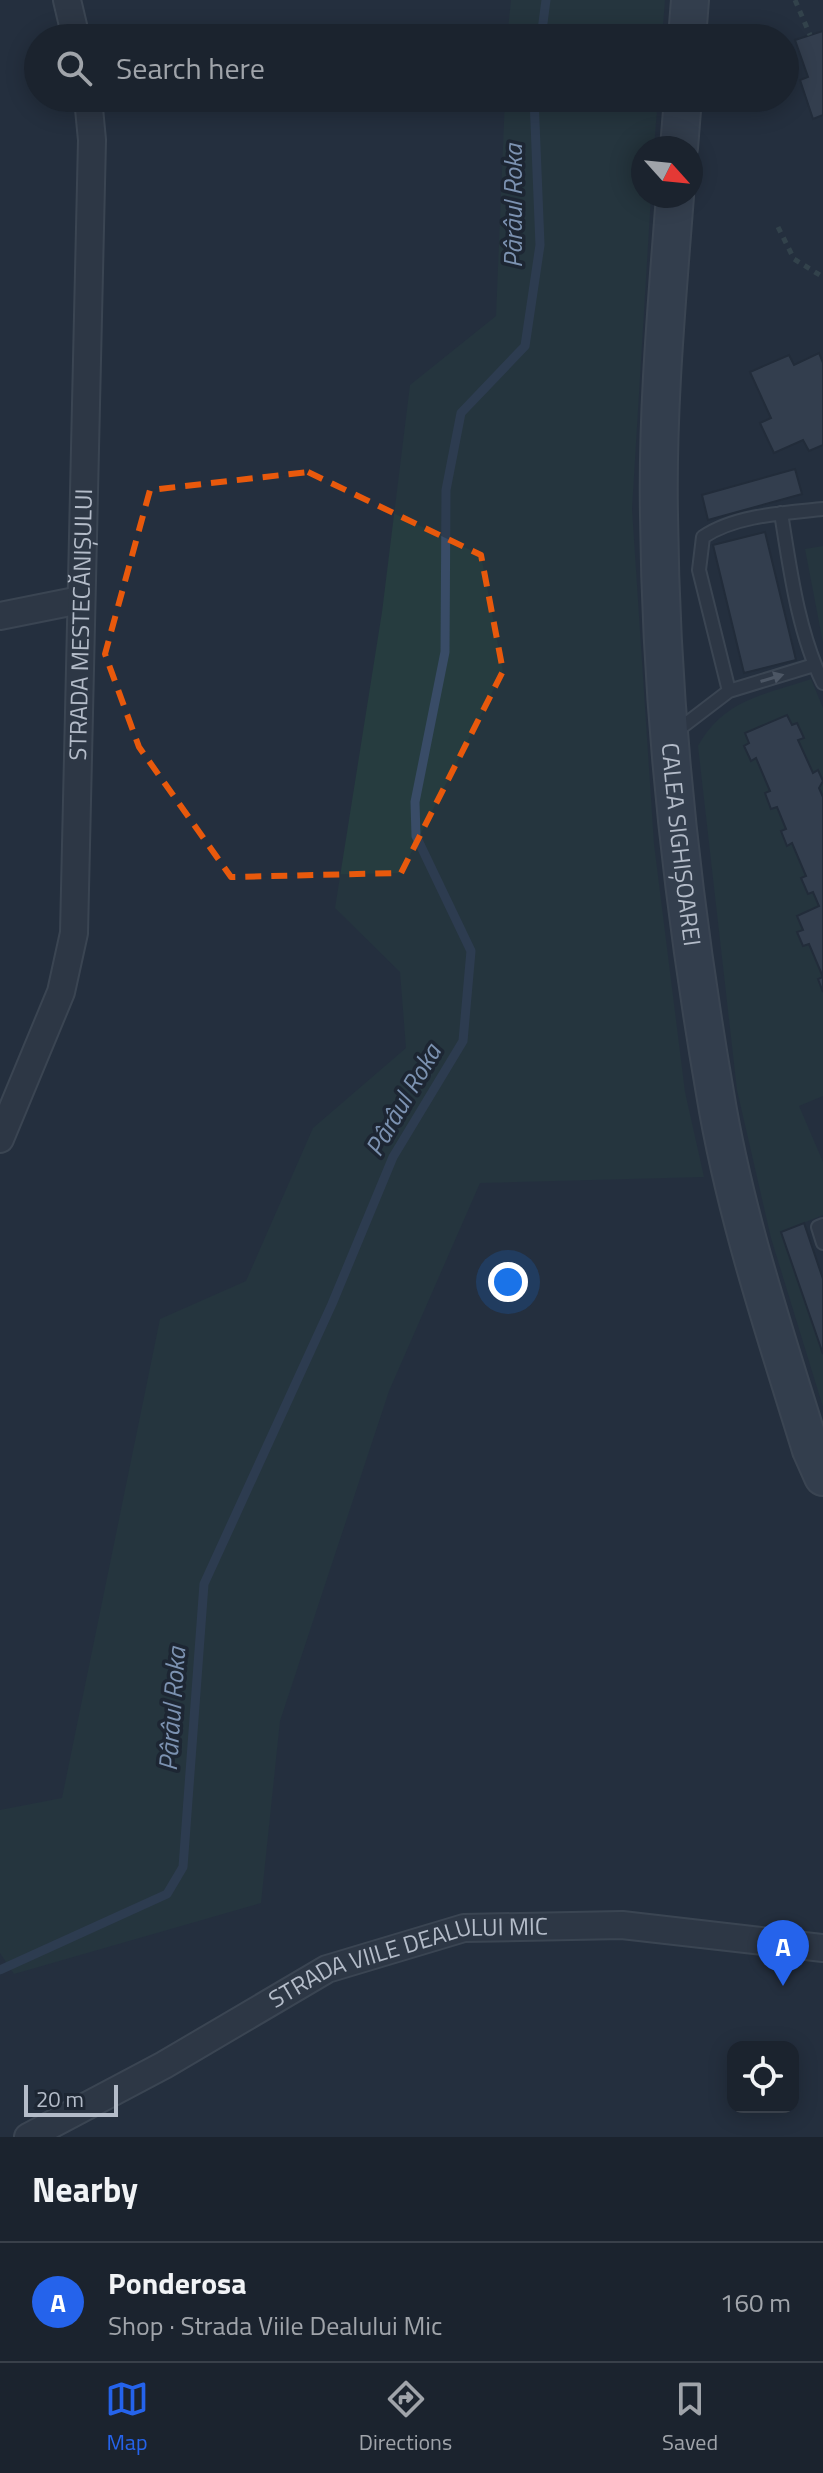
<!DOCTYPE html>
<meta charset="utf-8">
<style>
body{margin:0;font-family:"Titillium Web",sans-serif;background:#242b36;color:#f1f3f6}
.controls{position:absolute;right:24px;bottom:24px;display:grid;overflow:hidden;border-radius:16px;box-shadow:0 4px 20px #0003}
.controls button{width:72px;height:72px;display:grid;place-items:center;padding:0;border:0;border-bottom:2px solid #39404a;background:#1b232e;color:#f1f3f6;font:40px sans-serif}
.compass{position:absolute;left:631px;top:136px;width:72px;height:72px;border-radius:50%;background:#1b232e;box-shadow:0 4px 20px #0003;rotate:117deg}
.scale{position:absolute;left:24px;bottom:20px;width:94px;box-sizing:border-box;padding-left:8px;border:4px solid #b4bcc9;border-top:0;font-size:22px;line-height:28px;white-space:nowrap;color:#b4bcc9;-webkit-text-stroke:6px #1d2633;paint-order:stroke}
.you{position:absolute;left:508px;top:1282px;width:28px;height:28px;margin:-20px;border:6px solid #fff;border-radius:50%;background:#1a73e8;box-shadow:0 0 0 12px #1a73e833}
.badge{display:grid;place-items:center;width:52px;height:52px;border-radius:50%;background:#2563eb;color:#fff;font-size:26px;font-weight:700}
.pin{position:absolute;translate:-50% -66px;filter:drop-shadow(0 2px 4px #0008)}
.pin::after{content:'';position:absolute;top:42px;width:28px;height:24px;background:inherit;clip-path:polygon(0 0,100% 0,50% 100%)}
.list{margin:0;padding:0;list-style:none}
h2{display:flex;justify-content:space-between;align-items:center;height:104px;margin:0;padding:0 32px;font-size:34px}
h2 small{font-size:26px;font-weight:400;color:#a0a4aa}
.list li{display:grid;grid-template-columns:52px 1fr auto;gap:24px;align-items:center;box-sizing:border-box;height:120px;padding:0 32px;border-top:2px solid #39404a}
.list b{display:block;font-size:30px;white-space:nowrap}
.list p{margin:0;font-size:26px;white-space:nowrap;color:#a0a4aa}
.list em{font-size:26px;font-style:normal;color:#a0a4aa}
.icon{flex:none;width:44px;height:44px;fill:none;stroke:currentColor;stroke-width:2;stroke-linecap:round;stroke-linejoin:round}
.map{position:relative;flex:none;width:823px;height:2137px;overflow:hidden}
.search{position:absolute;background:#1b232e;box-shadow:0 4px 20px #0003;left:24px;right:24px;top:24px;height:88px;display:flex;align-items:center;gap:20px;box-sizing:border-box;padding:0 28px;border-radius:44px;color:#a0a4aa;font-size:30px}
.sheet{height:224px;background:#1b232e}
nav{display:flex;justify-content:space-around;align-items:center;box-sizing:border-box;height:112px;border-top:2px solid #39404a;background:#1b232e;font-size:22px;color:#a0a4aa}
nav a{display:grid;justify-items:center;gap:4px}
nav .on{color:#2563eb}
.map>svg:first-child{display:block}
.green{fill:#263c3f}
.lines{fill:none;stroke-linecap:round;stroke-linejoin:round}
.stream{stroke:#394c67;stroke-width:9}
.building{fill:#455162;stroke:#1f2835;stroke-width:2}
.lane-casing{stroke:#565f6c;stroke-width:16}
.street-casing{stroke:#565f6c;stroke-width:30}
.secondary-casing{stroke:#565f6c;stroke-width:40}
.path{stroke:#44595c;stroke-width:5;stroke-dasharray:6 6;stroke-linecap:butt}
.lane{stroke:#38414e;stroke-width:12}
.street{stroke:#38414e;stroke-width:26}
.secondary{stroke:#465061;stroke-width:36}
.oneway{fill:#7c8592}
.marked{fill:none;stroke:#e8590c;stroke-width:6;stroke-dasharray:16 10;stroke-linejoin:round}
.labels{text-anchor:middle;stroke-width:7;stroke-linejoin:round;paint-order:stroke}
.street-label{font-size:24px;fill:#b4bcc9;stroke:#1d2633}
.water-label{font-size:26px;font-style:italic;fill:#7c92b1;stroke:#1d2633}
</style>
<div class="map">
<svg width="823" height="2137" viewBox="0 0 823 2137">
<rect width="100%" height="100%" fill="#242f3e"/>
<!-- green -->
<path class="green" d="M 511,0 L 665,0 L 662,38 L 507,38 Z
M 505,98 L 658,98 L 654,148 L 643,148 L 643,196 L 651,196 L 632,509 L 654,844 L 685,1092 L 704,1177 L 480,1183 L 389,1391 L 280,1721 L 261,1903 L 14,1974 L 0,1953 L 0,1810 L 62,1798 L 160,1319 L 246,1281 L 313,1128 L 406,1048 L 400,972 L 335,908 L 382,612 L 410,385 L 496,316 Z
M 823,546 L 823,643 L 805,549 Z
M 811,679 L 823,708 L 823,1096 L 799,1106 L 823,1162 L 823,1215 L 781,1232 L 823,1354 L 823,1407 L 771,1238 L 737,1090 L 698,746 C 724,699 764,695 811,679 Z"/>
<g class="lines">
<!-- stream -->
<path class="stream" d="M 541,38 L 546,0
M 0,1970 L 167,1894 L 183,1867 L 204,1584 L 332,1304 L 393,1157 L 463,1041 L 471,951 L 416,836 L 415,802 L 445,652 L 446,490 L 461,413 L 525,346 L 540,245 L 534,98"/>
</g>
<!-- building -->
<path class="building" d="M 823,31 L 823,115 L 813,119 L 800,80 L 808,77 L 795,40 Z
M 819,353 L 823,363 L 823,445 L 809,451 L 803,440 L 774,453 L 760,423 L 771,418 L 750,372 L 789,355 L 794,365 Z
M 795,469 L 802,494 L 708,520 L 702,495 Z
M 765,532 L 796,660 L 744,673 L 713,545 Z
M 787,715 L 792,725 L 797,723 L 804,738 L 798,740 L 813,773 L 818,770 L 823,781 L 819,788 L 823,797 L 823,992 L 818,979 L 823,977 L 809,944 L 803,946 L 797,932 L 803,930 L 797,916 L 819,906 L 813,892 L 808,894 L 801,878 L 806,876 L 792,843 L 787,846 L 781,831 L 786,829 L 777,807 L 771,809 L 765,793 L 770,791 L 756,758 L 751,761 L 744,746 L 749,743 L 745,733 Z
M 804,1223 L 823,1279 L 823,1354 L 781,1232 Z"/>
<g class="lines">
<defs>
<path id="lane" d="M 781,513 C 790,569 798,632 823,683
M 729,691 L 699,570 L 703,537 C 735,515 785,513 823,509
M 674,733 L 729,691 L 814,665
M 823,1225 L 818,1227 L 823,1243"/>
<g id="street">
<path d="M 67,0 L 76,38"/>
<path d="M 0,616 L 80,600"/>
<path id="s1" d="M 0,1139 L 61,992 L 74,933 L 92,140 L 88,98"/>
<path id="s2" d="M 28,2137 L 164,2065 L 327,1969 L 464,1928 L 622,1925 L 823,1948"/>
</g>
<g id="secondary">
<path d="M 687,38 L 690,0"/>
<path d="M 679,148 L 683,98"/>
<path id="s3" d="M 675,196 C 667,302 657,409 659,515 C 661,709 682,902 715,1093 C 735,1215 775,1333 811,1450 L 823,1477"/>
</g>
</defs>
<!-- lane casing -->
<use href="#lane" class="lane-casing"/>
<!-- street casing -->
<use href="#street" class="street-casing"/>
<!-- secondary casing -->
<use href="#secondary" class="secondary-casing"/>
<!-- path -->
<path class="path" d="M 795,0 L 810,35
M 778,227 L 794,259 L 823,277"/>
<!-- lane -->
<use href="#lane" class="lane"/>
<!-- street -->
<use href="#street" class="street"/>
<!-- secondary -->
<use href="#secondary" class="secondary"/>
</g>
<!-- one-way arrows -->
<defs><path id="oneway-solid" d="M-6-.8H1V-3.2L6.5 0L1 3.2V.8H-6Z" transform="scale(2)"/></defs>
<use class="oneway" href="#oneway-solid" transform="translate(772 678) rotate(-17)"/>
<!-- marked area -->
<path d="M0 0H823V2137H0ZM 308,472 L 481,555 L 503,671 L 401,873 L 231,877 L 139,747 L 105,654 L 150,490 Z" fill="#242f3e" fill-opacity=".55" fill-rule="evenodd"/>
<path class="marked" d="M 308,472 L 481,555 L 503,671 L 401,873 L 231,877 L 139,747 L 105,654 L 150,490 Z"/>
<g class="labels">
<!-- street labels -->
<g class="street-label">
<text dy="8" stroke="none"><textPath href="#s1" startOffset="528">STRADA MESTECĂNIȘULUI</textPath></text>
<text dy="8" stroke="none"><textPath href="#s3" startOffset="650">CALEA SIGHIȘOAREI</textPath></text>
<text dy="8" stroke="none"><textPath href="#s2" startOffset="424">STRADA VIILE DEALULUI MIC</textPath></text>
</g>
<!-- water labels -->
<g class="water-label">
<text transform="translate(513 206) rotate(-90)" y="9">Pârâul Roka</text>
<text transform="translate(403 1100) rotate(-60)" y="9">Pârâul Roka</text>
<text transform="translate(172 1709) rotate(-86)" y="9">Pârâul Roka</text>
</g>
</g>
</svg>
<div class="controls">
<button><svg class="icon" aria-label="locate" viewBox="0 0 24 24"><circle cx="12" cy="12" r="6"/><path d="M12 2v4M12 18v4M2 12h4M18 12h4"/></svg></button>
</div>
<svg class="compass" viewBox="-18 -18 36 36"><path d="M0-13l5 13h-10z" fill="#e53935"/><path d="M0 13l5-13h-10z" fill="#a0a4aa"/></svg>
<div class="scale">20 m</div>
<div class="you"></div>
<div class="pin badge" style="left:783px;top:1986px">A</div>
<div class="search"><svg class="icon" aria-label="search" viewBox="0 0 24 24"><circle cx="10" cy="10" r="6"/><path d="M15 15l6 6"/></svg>Search here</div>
</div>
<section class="sheet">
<h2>Nearby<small></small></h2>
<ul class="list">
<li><span class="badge">A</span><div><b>Ponderosa</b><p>Shop · Strada Viile Dealului Mic</p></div><em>160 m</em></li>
</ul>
</section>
<nav>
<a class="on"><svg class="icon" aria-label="map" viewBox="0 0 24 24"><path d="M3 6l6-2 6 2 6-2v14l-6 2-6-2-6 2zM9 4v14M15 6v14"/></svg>Map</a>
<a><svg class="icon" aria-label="directions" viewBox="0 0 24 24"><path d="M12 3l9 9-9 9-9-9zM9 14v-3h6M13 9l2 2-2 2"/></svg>Directions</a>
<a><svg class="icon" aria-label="saved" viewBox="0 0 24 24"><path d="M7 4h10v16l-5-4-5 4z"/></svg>Saved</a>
</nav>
